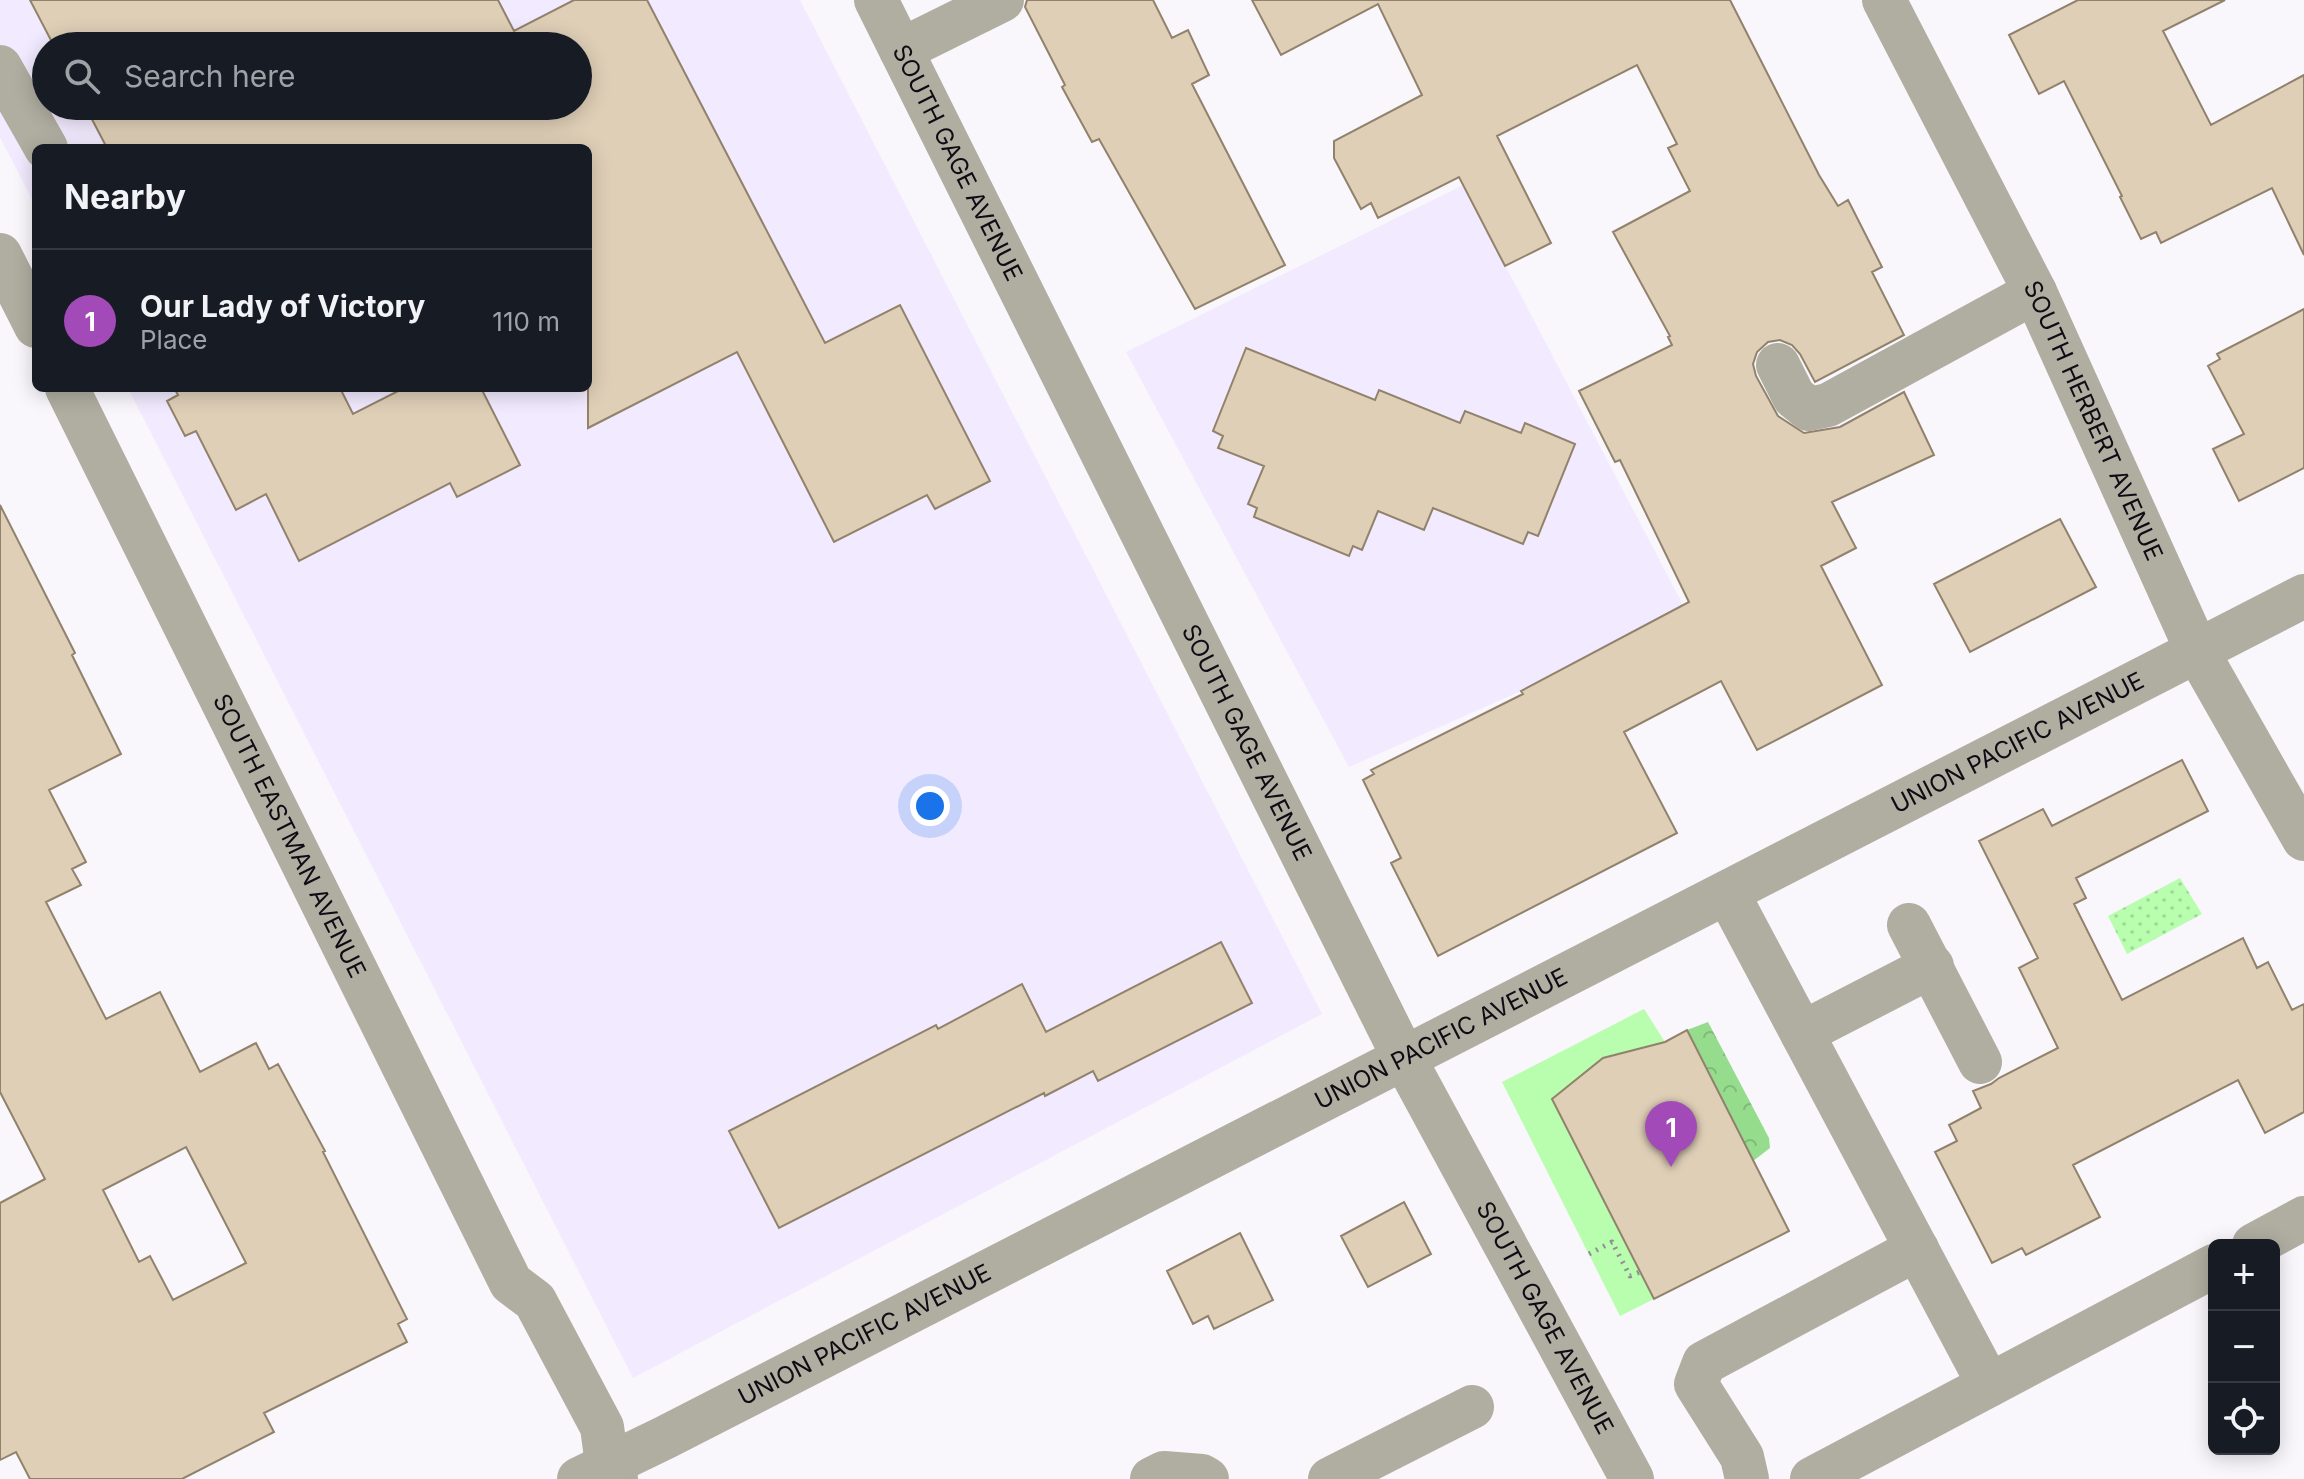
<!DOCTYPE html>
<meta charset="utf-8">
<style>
body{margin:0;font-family:Inter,sans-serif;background:#242831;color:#f1f3f6}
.controls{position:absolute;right:24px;bottom:24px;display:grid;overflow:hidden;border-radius:12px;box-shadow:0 4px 20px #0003}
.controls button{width:72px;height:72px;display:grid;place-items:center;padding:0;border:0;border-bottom:2px solid #363941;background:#171b24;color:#f1f3f6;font:40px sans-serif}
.you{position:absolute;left:930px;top:806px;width:28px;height:28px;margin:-20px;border:6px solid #fff;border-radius:50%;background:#1a73e8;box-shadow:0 0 0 12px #1a73e833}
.badge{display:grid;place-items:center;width:52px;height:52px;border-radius:50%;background:#a24bb8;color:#fff;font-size:26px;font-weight:700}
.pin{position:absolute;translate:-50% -66px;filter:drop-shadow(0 2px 4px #0008)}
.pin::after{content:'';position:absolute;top:42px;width:28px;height:24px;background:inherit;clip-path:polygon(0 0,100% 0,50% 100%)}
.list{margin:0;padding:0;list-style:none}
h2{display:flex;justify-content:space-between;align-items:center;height:104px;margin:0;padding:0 32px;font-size:34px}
h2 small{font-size:26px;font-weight:400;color:#9ea1a6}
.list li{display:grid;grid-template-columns:52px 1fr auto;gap:24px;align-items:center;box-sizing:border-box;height:144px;padding:0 32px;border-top:2px solid #363941}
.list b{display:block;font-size:30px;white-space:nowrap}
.list p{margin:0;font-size:26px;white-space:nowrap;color:#9ea1a6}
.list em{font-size:26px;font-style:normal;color:#9ea1a6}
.icon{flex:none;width:44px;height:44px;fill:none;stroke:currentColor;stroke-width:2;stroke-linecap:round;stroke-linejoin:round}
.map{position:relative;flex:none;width:2304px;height:1479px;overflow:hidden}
.search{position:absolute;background:#171b24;box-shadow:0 4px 20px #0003;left:32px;top:32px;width:560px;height:88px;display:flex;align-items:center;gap:20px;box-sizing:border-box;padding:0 28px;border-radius:44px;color:#9ea1a6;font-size:30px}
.panel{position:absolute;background:#171b24;box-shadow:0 4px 20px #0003;left:32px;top:144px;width:560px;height:248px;border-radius:12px}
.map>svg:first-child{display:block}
.built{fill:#f2eafe;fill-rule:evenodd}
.green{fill:#b8feae}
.forest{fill:url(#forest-crowns)}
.park{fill:url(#park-dots)}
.building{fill:#dfcfb7;stroke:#91826c;stroke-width:2;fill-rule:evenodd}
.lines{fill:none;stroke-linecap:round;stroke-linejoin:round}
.path{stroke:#928f96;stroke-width:5;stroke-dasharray:2 6;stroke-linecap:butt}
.minor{stroke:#b0ada1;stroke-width:44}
.labels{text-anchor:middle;stroke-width:7;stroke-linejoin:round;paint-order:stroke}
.street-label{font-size:24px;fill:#0f0b14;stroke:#f9f6fc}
</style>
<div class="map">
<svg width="2304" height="1479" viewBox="0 0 2304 1479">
<defs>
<pattern id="forest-crowns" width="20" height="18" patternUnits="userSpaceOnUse" patternTransform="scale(2)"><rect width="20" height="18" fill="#96dc8d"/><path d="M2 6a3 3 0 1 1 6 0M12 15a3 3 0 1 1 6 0" fill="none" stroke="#80bb79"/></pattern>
<pattern id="park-dots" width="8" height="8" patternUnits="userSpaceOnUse" patternTransform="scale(2)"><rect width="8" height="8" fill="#b8feae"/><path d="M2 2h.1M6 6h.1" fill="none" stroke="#9dd895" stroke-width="1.8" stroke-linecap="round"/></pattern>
</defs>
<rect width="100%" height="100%" fill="#f9f6fc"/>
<!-- built -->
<path class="built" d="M 0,0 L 800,0 L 1322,1014 L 633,1378 L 128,388 L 588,388 L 588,148 L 36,148 L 36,207 L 0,137 ZM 46,46 L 578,46 L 578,106 L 46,106 Z
M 1463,185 L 1683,605 L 1521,691 L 1349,767 L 1126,352 Z"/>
<!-- green -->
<path class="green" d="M 1644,1009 L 1665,1042 L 1552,1099 L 1654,1299 L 1620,1316 L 1502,1082 Z"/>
<!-- forest -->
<path class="forest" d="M 1708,1022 L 1769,1138 L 1770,1148 L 1753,1161 L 1687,1030 Z"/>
<!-- park -->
<path class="park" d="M 2180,878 L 2202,914 L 2127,954 L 2108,916 Z"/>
<!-- building -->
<path class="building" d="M 30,0 L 498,0 L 514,31 L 574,0 L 647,0 L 825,343 L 900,305 L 990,481 L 935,509 L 927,495 L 834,542 L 737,352 L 588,428 L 588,148 L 107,148 L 85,106 L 578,106 L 578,46 L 54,46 Z
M 1027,0 L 1153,0 L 1172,38 L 1188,30 L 1209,75 L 1192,84 L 1194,88 L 1285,265 L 1195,309 L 1099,139 L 1092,142 L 1062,87 L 1065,85 L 1025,7 Z
M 1252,0 L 1730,0 L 1819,175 L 1838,206 L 1848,200 L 1882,267 L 1872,272 L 1904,335 L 1815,382 L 1800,354 L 1792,345 L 1780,340 L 1768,342 L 1757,352 L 1753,364 L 1756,376 L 1778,416 L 1804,433 L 1840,427 L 1904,392 L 1934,455 L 1832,502 L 1856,548 L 1821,566 L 1882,685 L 1757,750 L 1721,681 L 1624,732 L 1677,833 L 1438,956 L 1391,863 L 1401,858 L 1363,780 L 1374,774 L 1371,770 L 1523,694 L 1521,691 L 1689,602 L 1620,460 L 1615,462 L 1579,391 L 1672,345 L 1668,337 L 1670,336 L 1613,232 L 1690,191 L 1668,148 L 1677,144 L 1637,65 L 1497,136 L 1551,243 L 1505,266 L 1459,177 L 1378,218 L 1371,203 L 1361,209 L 1334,158 L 1334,141 L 1422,95 L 1378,4 L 1281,55 Z
M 2078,0 L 2225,0 L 2163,31 L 2211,125 L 2304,75 L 2304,255 L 2272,188 L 2161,243 L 2156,232 L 2141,239 L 2120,197 L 2122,196 L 2064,81 L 2039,94 L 2009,35 Z
M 2304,309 L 2304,468 L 2239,501 L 2213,449 L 2244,434 L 2208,366 L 2220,359 L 2217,354 Z
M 1246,348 L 1375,400 L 1379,390 L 1460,423 L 1465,411 L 1521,433 L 1525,423 L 1575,444 L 1538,536 L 1528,532 L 1523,544 L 1433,508 L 1424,530 L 1378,511 L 1362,550 L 1353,546 L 1349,556 L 1254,517 L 1257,508 L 1248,504 L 1264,466 L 1218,448 L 1223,436 L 1213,431 Z
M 174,388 L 340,388 L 353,414 L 404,388 L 481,388 L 520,465 L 457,497 L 450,483 L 299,561 L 266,494 L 236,510 L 196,431 L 185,436 L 167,401 L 178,395 Z
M 0,505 L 75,653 L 72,655 L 121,754 L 49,790 L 86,862 L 72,869 L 81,885 L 46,902 L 106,1019 L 160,992 L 200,1072 L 256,1043 L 269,1069 L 278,1064 L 325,1151 L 323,1152 L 407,1319 L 398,1324 L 407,1342 L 264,1413 L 274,1432 L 182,1479 L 30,1479 L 16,1452 L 0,1460 L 0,1203 L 45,1179 L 0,1092 ZM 186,1147 L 246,1263 L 173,1300 L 150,1256 L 139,1262 L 103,1190 Z
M 2060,519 L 2096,587 L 1970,652 L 1934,584 Z
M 2182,760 L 2208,811 L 2076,878 L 2086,898 L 2074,904 L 2122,1000 L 2243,938 L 2257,968 L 2268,962 L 2292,1010 L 2304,1004 L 2304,1112 L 2265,1133 L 2238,1080 L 2073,1165 L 2100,1217 L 2026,1255 L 2022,1248 L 1992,1263 L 1935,1152 L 1957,1141 L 1949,1125 L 1981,1108 L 1973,1091 L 1991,1084 L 1999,1078 L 2058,1048 L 2019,968 L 2038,958 L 1979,841 L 2043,809 L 2052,826 Z
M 1221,942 L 1252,1003 L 1098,1081 L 1093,1071 L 1045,1096 L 1044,1093 L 779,1228 L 729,1131 L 936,1025 L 938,1029 L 1022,984 L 1046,1032 Z
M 1687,1030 L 1789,1231 L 1654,1299 L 1552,1099 L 1603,1058 L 1665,1042 Z
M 1404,1202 L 1431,1254 L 1368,1287 L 1341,1236 Z
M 1240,1233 L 1273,1300 L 1214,1329 L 1208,1316 L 1193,1324 L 1167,1271 Z"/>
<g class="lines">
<!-- path -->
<path class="path" d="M 1589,1254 L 1612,1242 L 1630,1276 L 1640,1272"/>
<!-- minor -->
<g class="minor">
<path id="s1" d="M 876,0 L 1404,1058 L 1632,1479"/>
<path id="s2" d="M 1884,0 L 2035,292 L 2197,651 L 2304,839"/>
<path d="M 901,50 L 1002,0"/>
<path d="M 0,67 L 46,148"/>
<path d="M 0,255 L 36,326"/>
<path d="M 1778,365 L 1794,397 L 1809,409 L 1828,405 L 2035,292"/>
<path id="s3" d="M 67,388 L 511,1283 L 535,1301 L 602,1427 L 607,1464 L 616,1479"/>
<path d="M 1728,894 L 1989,1385"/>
<path d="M 1909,925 L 1980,1062"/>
<path d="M 1802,1033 L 1932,966"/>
<path d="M 2254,1245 L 2304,1218"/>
<path id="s4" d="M 579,1479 L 664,1438 L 2304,596"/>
<path d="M 1152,1479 L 1164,1473 L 1202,1476 L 1207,1479"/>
<path d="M 1330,1479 L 1472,1407"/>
<path d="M 1747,1479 L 1742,1457 L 1696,1384 L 1704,1363 L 1917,1249"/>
<path d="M 1812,1479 L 2214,1266"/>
</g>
</g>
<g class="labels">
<!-- street labels -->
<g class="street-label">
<text dy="8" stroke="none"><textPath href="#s1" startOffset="182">SOUTH GAGE AVENUE</textPath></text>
<text dy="8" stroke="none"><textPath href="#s2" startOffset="470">SOUTH HERBERT AVENUE</textPath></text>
<text dy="8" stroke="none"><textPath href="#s1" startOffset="830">SOUTH GAGE AVENUE</textPath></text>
<text dy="8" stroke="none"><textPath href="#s4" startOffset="1616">UNION PACIFIC AVENUE</textPath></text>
<text dy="8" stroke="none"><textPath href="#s3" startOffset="500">SOUTH EASTMAN AVENUE</textPath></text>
<text dy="8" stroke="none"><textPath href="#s4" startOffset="968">UNION PACIFIC AVENUE</textPath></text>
<text dy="8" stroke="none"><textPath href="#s1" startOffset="1478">SOUTH GAGE AVENUE</textPath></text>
<text dy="8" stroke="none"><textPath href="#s4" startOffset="320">UNION PACIFIC AVENUE</textPath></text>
</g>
</g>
</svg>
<div class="controls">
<button>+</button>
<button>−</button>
<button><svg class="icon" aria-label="locate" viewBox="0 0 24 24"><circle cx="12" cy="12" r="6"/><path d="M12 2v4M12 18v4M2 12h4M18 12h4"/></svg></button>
</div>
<div class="you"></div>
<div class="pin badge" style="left:1671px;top:1167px">1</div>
<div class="search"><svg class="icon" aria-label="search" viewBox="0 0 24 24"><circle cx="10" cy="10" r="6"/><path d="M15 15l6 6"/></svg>Search here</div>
<section class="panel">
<h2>Nearby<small></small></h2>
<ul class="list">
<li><span class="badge">1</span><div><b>Our Lady of Victory</b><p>Place</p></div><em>110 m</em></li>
</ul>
</section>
</div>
